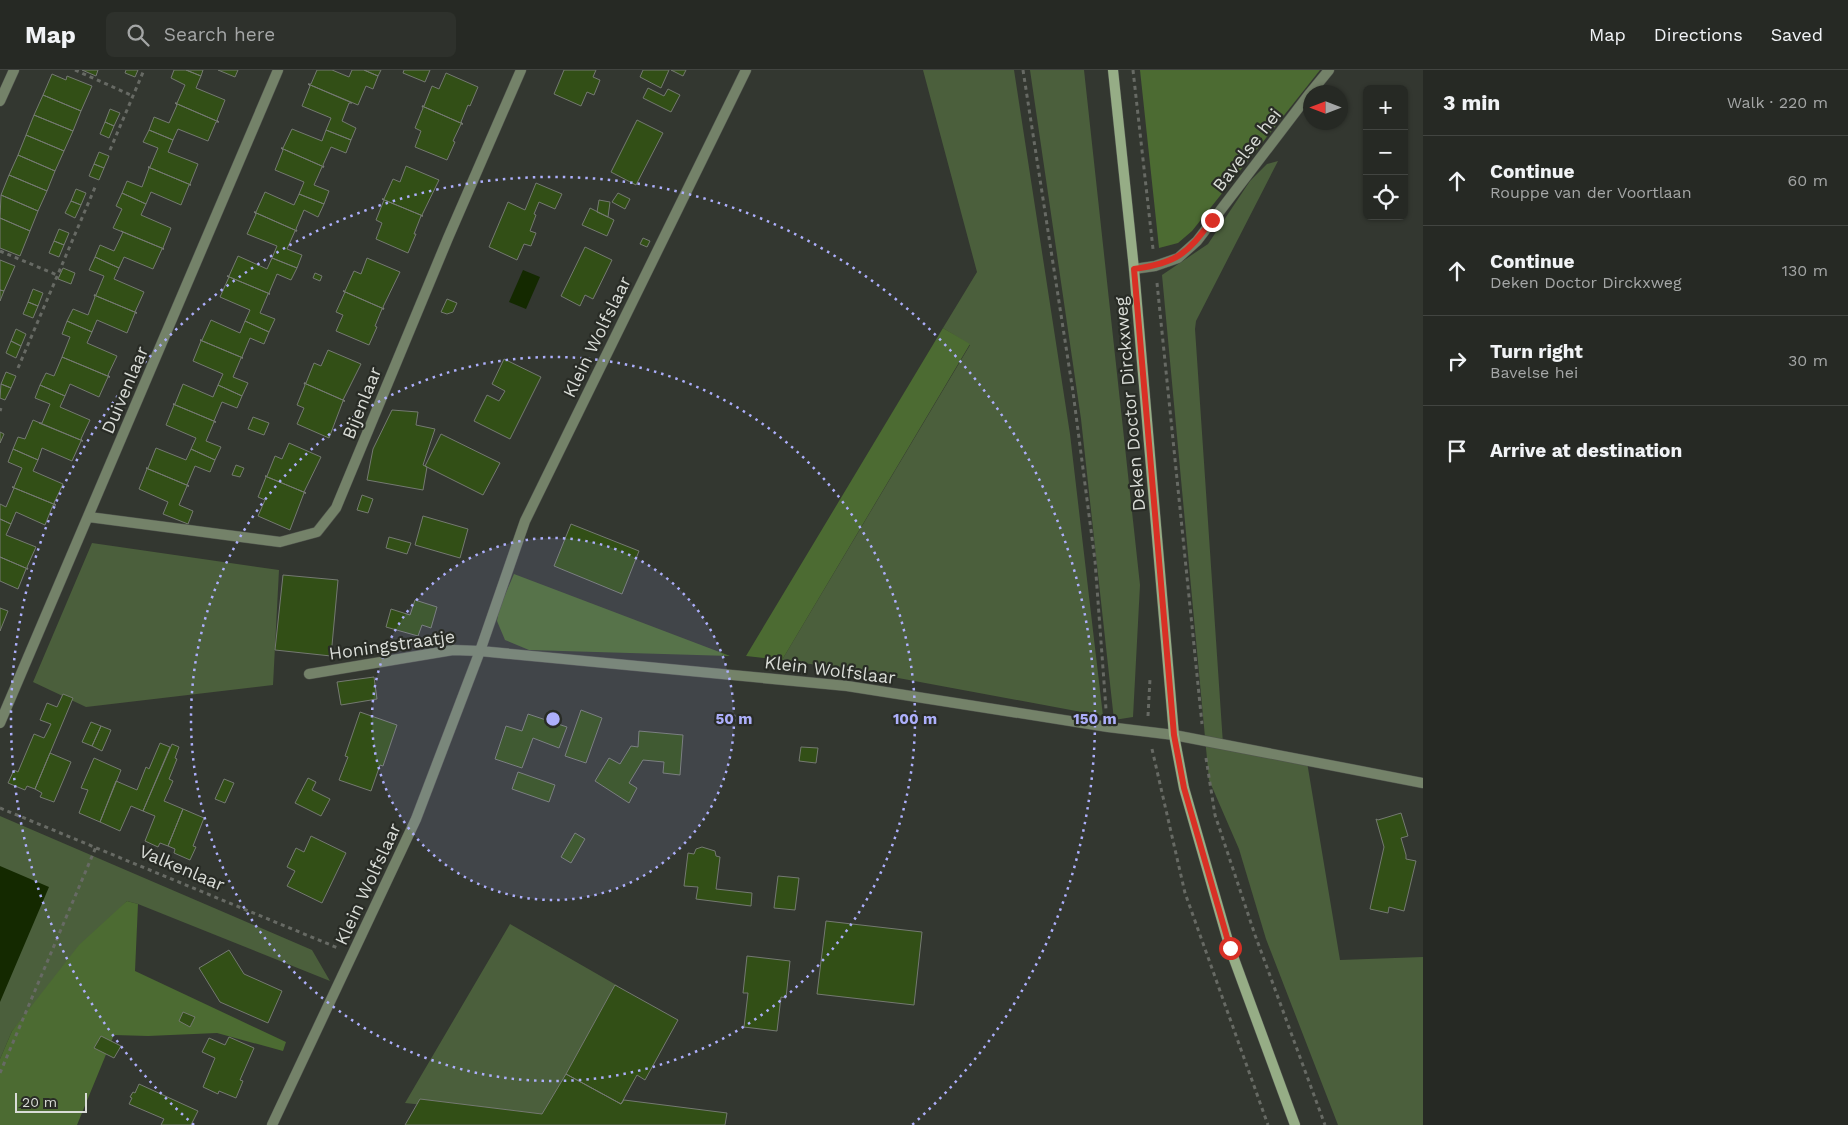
<!DOCTYPE html>
<meta charset="utf-8">
<style>
body{margin:0;font-family:"Work Sans",sans-serif;background:#2e312c;color:#f1f3f6}
.controls{position:absolute;right:15px;top:15px;display:grid;overflow:hidden;border-radius:8px;box-shadow:0 1px 4px #0004}
.controls button{width:45px;height:45px;display:grid;place-items:center;padding:0;border:0;border-bottom:1px solid #424541;background:#262924;color:#f1f3f6;font:25px sans-serif}
.compass{position:absolute;left:1303px;top:15px;width:45px;height:45px;border-radius:50%;background:#262924;box-shadow:0 1px 4px #0004;rotate:270deg}
.scale{position:absolute;left:15px;bottom:12px;width:72px;box-sizing:border-box;padding-left:5px;border:2px solid #d9dcd7;border-top:0;font-size:14px;line-height:18px;white-space:nowrap;color:#d9dcd7;-webkit-text-stroke:4px #292c26;paint-order:stroke}
.stop{position:absolute;width:15px;height:15px;margin:-11px;border:4px solid #d93025;border-radius:50%;background:#fff}
.stop.end{background:#d93025;border-color:#fff;box-shadow:0 1px 5px #0008}
.list{margin:0;padding:0;list-style:none}
h2{display:flex;justify-content:space-between;align-items:center;height:65px;margin:0;padding:0 20px;font-size:21px}
h2 small{font-size:16px;font-weight:400;color:#a4a6a6}
.list li{display:grid;grid-template-columns:32px 1fr auto;gap:15px;align-items:center;box-sizing:border-box;height:90px;padding:0 20px;border-top:1px solid #424541}
.list b{display:block;font-size:19px;white-space:nowrap}
.list p{margin:0;font-size:16px;white-space:nowrap;color:#a4a6a6}
.list em{font-size:16px;font-style:normal;color:#a4a6a6}
.icon{flex:none;width:28px;height:28px;fill:none;stroke:currentColor;stroke-width:2;stroke-linecap:round;stroke-linejoin:round}
.map{position:relative;flex:none;width:1423px;height:1055px;overflow:hidden}
header{display:flex;align-items:center;gap:30px;box-sizing:border-box;height:70px;padding:0 25px;background:#262924;border-bottom:1px solid #424541}
header strong{font-size:24px}
nav{display:flex;gap:28px;margin-inline-start:auto;font-size:18px}
.search{width:350px;height:45px;background:#2e312c;display:flex;align-items:center;gap:12px;box-sizing:border-box;padding:0 18px;border-radius:8px;color:#a4a6a6;font-size:19px}
main{display:flex}
aside{flex:1;background:#262924}
.map>svg:first-child{display:block}
.green{fill:#4b5f3c}
.forest{fill:#4c6b32}
.water{fill:#142900}
.building{fill:#324f16;stroke:#747971}
.lines{fill:none;stroke-linecap:round;stroke-linejoin:round}
.lane-casing{stroke:#51554e;stroke-width:11}
.street-casing{stroke:#51554e;stroke-width:11}
.secondary-casing{stroke:#51554e;stroke-width:11}
.path{stroke:#676a64;stroke-width:3;stroke-dasharray:4 4;stroke-linecap:butt}
.lane{stroke:#748269;stroke-width:10}
.street{stroke:#748269;stroke-width:10}
.secondary{stroke:#96ad86;stroke-width:10}
.route{stroke:#d93025;stroke-width:6}
.ring{fill:none;stroke:#adaffb;stroke-width:2.5;stroke-dasharray:2.5 5}
.labels{text-anchor:middle;stroke-width:4.5;stroke-linejoin:round;paint-order:stroke}
.street-label{font-size:18px;fill:#d9dcd7;stroke:#292c26}
.centre{fill:#adaffb;stroke:#292c26;stroke-width:2.5}
.ring-label{font-size:15px;text-anchor:middle;font-weight:bold;fill:#adaffb;stroke:#292c26;stroke-width:4.5;stroke-linejoin:round;paint-order:stroke}
</style>
<header>
<strong>Map</strong>
<div class="search"><svg class="icon" aria-label="search" viewBox="0 0 24 24"><circle cx="10" cy="10" r="6"/><path d="M15 15l6 6"/></svg>Search here</div>
<nav><a>Map</a><a>Directions</a><a>Saved</a></nav>
</header>
<main>
<div class="map">
<svg width="1423" height="1055" viewBox="0 0 1423 1055">
<rect width="100%" height="100%" fill="#333730"/>
<!-- green -->
<path class="green" d="M 923,0 L 1014,0 L 1070,364 L 1103,646 L 866,602 L 782,590 L 970,275 L 943,258 L 977,202 Z
M 1030,0 L 1084,0 L 1140,515 L 1133,647 L 1114,650 L 1081,349 Z
M 1278,91 L 1196,251 L 1195,259 L 1223,674 L 1307,692 L 1340,890 L 1423,887 L 1423,1055 L 1338,1055 L 1266,869 L 1239,779 L 1209,710 L 1162,205 L 1208,174 L 1250,111 L 1267,94 Z
M 92,473 L 279,500 L 273,615 L 86,637 L 33,612 Z
M 0,746 L 312,880 L 330,911 L 138,834 L 127,831 L 12,961 L 0,989 Z
M 510,854 L 618,916 L 546,1048 L 405,1033 Z"/>
<!-- forest -->
<path class="forest" d="M 1140,0 L 1320,0 L 1192,161 L 1178,173 L 1159,178 Z
M 943,258 L 970,274 L 782,590 L 746,586 Z
M 514,504 L 730,586 L 529,580 L 505,570 L 497,551 L 499,539 Z
M 127,831 L 138,834 L 135,901 L 286,972 L 283,981 L 217,963 L 148,966 L 114,965 L 77,1055 L 0,1055 L 0,989 L 12,961 L 79,875 Z"/>
<!-- water -->
<path class="water" d="M 523,200 L 540,207 L 526,239 L 509,232 Z
M 0,796 L 49,817 L 0,932 Z"/>
<!-- building -->
<path class="building" d="M 82,0 L 98,0 L 96,6 Z
M 126,0 L 138,0 L 135,7 L 125,3 Z
M 174,0 L 186,0 L 201,6 L 196,18 L 225,30 L 217,50 L 219,52 L 175,33 L 177,33 L 185,15 L 171,8 Z
M 186,0 L 203,0 L 201,6 Z
M 218,0 L 238,0 L 235,7 Z
M 317,0 L 332,0 L 349,7 L 352,0 L 364,0 L 378,6 L 373,19 L 366,16 L 358,35 L 308,14 L 311,14 Z
M 364,0 L 381,0 L 378,6 Z
M 404,0 L 430,0 L 425,12 L 403,3 Z
M 564,0 L 596,0 L 593,7 L 600,10 L 594,25 L 587,22 L 581,36 L 554,24 Z
M 643,0 L 669,0 L 661,18 L 640,7 Z
M 671,0 L 686,0 L 683,6 Z
M 446,3 L 478,17 L 470,36 L 468,35 L 461,52 L 463,54 L 422,36 L 424,36 L 432,16 L 439,19 Z
M 52,4 L 66,10 L 67,6 L 92,16 L 81,41 L 43,25 Z
M 308,14 L 352,33 L 349,33 L 342,51 L 356,58 L 351,70 L 326,60 L 331,48 L 302,36 L 310,16 Z
M 648,18 L 664,26 L 668,19 L 680,25 L 671,42 L 643,28 Z
M 43,25 L 81,41 L 73,61 L 34,45 Z
M 175,33 L 219,52 L 216,52 L 208,71 L 178,59 L 173,70 L 149,60 L 154,47 L 169,53 L 177,35 Z
M 422,36 L 463,54 L 461,54 L 453,71 L 455,72 L 447,90 L 415,77 L 421,61 L 415,58 L 423,38 Z
M 110,39 L 120,43 L 114,56 L 105,52 Z
M 34,45 L 73,61 L 64,81 L 26,65 Z
M 637,50 L 663,63 L 636,115 L 611,102 Z
M 105,52 L 114,56 L 109,68 L 100,64 Z
M 292,59 L 322,71 L 326,60 L 351,70 L 346,83 L 331,77 L 323,95 L 324,97 L 281,78 L 283,78 Z
M 149,60 L 173,70 L 168,82 L 198,94 L 190,114 L 191,115 L 148,97 L 150,97 L 158,78 L 143,72 Z
M 26,65 L 64,81 L 55,101 L 18,85 Z
M 281,78 L 324,97 L 322,97 L 314,115 L 329,121 L 324,134 L 299,124 L 304,112 L 275,100 L 283,80 Z
M 99,82 L 109,86 L 104,98 L 94,94 Z
M 18,85 L 55,101 L 47,121 L 9,105 Z
M 94,94 L 104,98 L 99,110 L 89,106 Z
M 406,96 L 439,110 L 422,145 L 423,146 L 382,129 L 384,129 L 393,109 L 400,112 Z
M 148,97 L 191,115 L 189,115 L 181,135 L 151,122 L 146,134 L 122,123 L 127,111 L 142,117 L 149,98 Z
M 9,105 L 47,121 L 38,141 L 1,125 Z
M 536,113 L 562,124 L 555,139 L 539,132 L 534,144 L 536,145 L 530,161 L 536,163 L 531,176 L 524,174 L 517,190 L 489,177 L 508,132 L 525,140 Z
M 76,119 L 86,123 L 81,135 L 71,131 Z
M 265,122 L 294,135 L 299,124 L 324,134 L 318,147 L 304,140 L 296,159 L 297,161 L 254,142 L 256,142 Z
M 122,123 L 146,134 L 141,145 L 171,158 L 163,178 L 164,179 L 113,158 L 122,139 L 116,136 Z
M 618,123 L 630,129 L 625,139 L 612,132 Z
M 1,125 L 38,141 L 30,161 L 0,148 Z
M 382,129 L 423,146 L 421,146 L 414,164 L 416,164 L 408,183 L 376,169 L 382,153 L 376,150 L 384,130 Z
M 599,130 L 610,132 L 608,147 L 597,142 Z
M 71,131 L 81,135 L 75,148 L 65,143 Z
M 590,138 L 614,150 L 607,166 L 582,155 Z
M 254,142 L 297,161 L 295,161 L 287,179 L 302,185 L 297,198 L 272,188 L 277,176 L 247,164 L 256,144 Z
M 0,148 L 30,161 L 20,186 L 0,178 Z
M 59,159 L 69,163 L 64,175 L 54,171 Z
M 121,161 L 164,179 L 162,179 L 153,199 L 124,187 L 119,198 L 95,187 L 100,175 L 114,181 L 123,162 Z
M 643,168 L 650,171 L 647,177 L 640,174 Z
M 54,171 L 64,175 L 59,187 L 49,183 Z
M 585,177 L 612,190 L 593,229 L 585,225 L 580,236 L 561,226 Z
M 238,186 L 267,199 L 272,188 L 297,198 L 291,210 L 277,204 L 269,223 L 270,224 L 227,206 L 229,206 Z
M 95,187 L 119,198 L 114,209 L 144,222 L 135,242 L 137,243 L 94,225 L 96,225 L 104,206 L 89,200 Z
M 367,188 L 400,202 L 383,237 L 384,239 L 343,221 L 345,221 L 354,201 L 361,204 Z
M 0,190 L 15,196 L 4,221 L 0,220 Z
M 63,198 L 75,203 L 71,214 L 58,209 Z
M 315,203 L 322,206 L 320,211 L 313,208 Z
M 227,206 L 270,224 L 268,224 L 260,243 L 275,249 L 269,262 L 245,251 L 250,240 L 220,227 L 229,207 Z
M 33,219 L 43,223 L 38,236 L 28,232 Z
M 0,220 L 4,221 L 0,231 Z
M 343,221 L 384,239 L 382,239 L 375,256 L 377,257 L 369,275 L 336,261 L 343,245 L 336,242 L 345,222 Z
M 94,225 L 137,243 L 135,243 L 127,263 L 97,250 L 92,262 L 67,251 L 73,239 L 88,245 L 95,227 Z
M 447,229 L 457,233 L 453,242 L 447,244 L 441,242 Z
M 28,232 L 38,236 L 33,248 L 23,244 Z
M 211,250 L 240,263 L 245,251 L 269,262 L 264,274 L 250,268 L 242,287 L 243,288 L 200,270 L 202,270 Z
M 67,251 L 92,262 L 87,273 L 117,286 L 108,305 L 110,307 L 62,287 L 70,267 L 62,264 Z
M 16,259 L 26,264 L 21,276 L 11,271 Z
M 200,270 L 243,288 L 241,288 L 233,307 L 248,313 L 242,326 L 218,315 L 223,304 L 193,291 L 201,271 Z
M 11,271 L 21,276 L 16,288 L 6,283 Z
M 328,280 L 361,294 L 343,330 L 345,331 L 304,313 L 306,313 L 314,293 L 321,296 Z
M 62,287 L 110,307 L 108,307 L 99,327 L 70,314 L 65,326 L 40,315 L 46,303 L 54,306 Z
M 504,289 L 541,307 L 510,369 L 474,351 L 487,325 L 499,331 L 505,321 L 492,314 Z
M 6,302 L 16,306 L 11,318 L 1,314 Z
M 304,313 L 345,331 L 343,331 L 329,368 L 297,354 L 304,338 L 297,335 L 305,315 Z
M 1,314 L 11,318 L 5,330 L 0,328 Z
M 183,314 L 213,327 L 218,315 L 242,326 L 237,338 L 222,332 L 214,351 L 216,352 L 173,334 L 175,334 Z
M 40,315 L 65,326 L 60,337 L 90,350 L 81,369 L 83,371 L 39,353 L 42,353 L 50,334 L 35,328 Z
M 173,334 L 216,352 L 214,352 L 206,371 L 221,377 L 215,390 L 191,379 L 196,368 L 166,355 L 174,335 Z
M 392,340 L 418,342 L 416,355 L 435,359 L 423,395 L 427,397 L 423,420 L 367,410 L 373,379 Z
M 253,347 L 269,353 L 264,365 L 248,359 Z
M 33,350 L 83,371 L 81,371 L 72,391 L 42,378 L 38,390 L 13,379 L 18,367 L 25,369 Z
M 0,362 L 4,364 L 0,373 Z
M 441,364 L 500,393 L 483,425 L 425,396 Z
M 289,373 L 321,387 L 304,422 L 306,423 L 265,406 L 267,406 L 275,386 L 282,389 Z
M 156,378 L 186,390 L 191,379 L 215,390 L 210,402 L 195,396 L 187,415 L 189,416 L 146,398 L 148,398 Z
M 13,379 L 38,390 L 33,401 L 63,414 L 54,433 L 56,435 L 12,417 L 14,417 L 22,398 L 8,392 Z
M 236,395 L 244,398 L 240,407 L 232,405 Z
M 146,398 L 189,416 L 187,416 L 179,435 L 193,441 L 188,454 L 163,444 L 168,432 L 139,419 L 147,399 Z
M 265,406 L 306,423 L 304,423 L 290,460 L 258,446 L 265,430 L 258,427 L 266,407 Z
M 12,417 L 56,435 L 53,435 L 45,455 L 16,442 L 11,454 L 0,449 L 0,434 L 6,437 L 14,418 Z
M 362,425 L 373,429 L 368,443 L 357,440 Z
M 423,446 L 468,459 L 460,488 L 415,475 Z
M 0,449 L 11,454 L 6,465 L 36,477 L 27,497 L 28,499 L 0,487 Z
M 571,454 L 639,481 L 622,524 L 554,496 Z
M 389,467 L 411,473 L 407,484 L 386,478 Z
M 0,487 L 28,499 L 26,499 L 18,519 L 0,511 Z
M 283,505 L 338,510 L 331,586 L 275,580 Z
M 415,530 L 437,537 L 431,558 L 422,555 L 418,566 L 386,557 L 391,539 L 410,545 Z
M 0,538 L 8,541 L 0,561 Z
M 374,607 L 377,629 L 341,635 L 337,612 Z
M 63,624 L 73,628 L 35,719 L 27,716 L 25,720 L 8,713 L 14,700 L 18,702 L 34,664 L 44,668 L 51,654 L 40,650 L 47,633 L 57,637 Z
M 581,640 L 602,648 L 586,693 L 565,686 Z
M 360,642 L 397,655 L 383,696 L 380,695 L 371,721 L 339,710 L 348,687 L 345,686 Z
M 528,644 L 567,657 L 559,678 L 533,668 L 522,698 L 495,689 L 506,656 L 522,661 Z
M 91,652 L 101,656 L 92,676 L 82,672 Z
M 101,656 L 111,660 L 102,681 L 92,676 Z
M 639,661 L 683,665 L 680,705 L 663,703 L 664,692 L 643,690 L 629,713 L 637,718 L 629,733 L 595,711 L 609,688 L 620,694 L 631,676 L 638,677 Z
M 160,673 L 170,677 L 143,741 L 131,736 L 120,761 L 100,752 L 116,711 L 137,720 L 146,697 L 149,699 Z
M 172,674 L 179,677 L 175,688 L 177,689 L 169,709 L 173,711 L 164,731 L 183,739 L 168,776 L 160,773 L 158,777 L 145,771 L 155,746 L 143,741 Z
M 801,677 L 818,678 L 816,693 L 799,691 Z
M 50,683 L 71,692 L 54,732 L 40,727 L 42,723 L 35,719 Z
M 94,688 L 121,700 L 100,752 L 79,743 L 88,720 L 81,718 Z
M 518,702 L 555,715 L 549,732 L 512,719 Z
M 308,708 L 316,712 L 312,720 L 330,729 L 321,746 L 295,733 Z
M 224,709 L 234,713 L 225,733 L 215,729 Z
M 183,739 L 204,748 L 193,776 L 196,777 L 190,790 L 174,783 L 175,779 L 168,776 Z
M 1401,743 L 1408,766 L 1401,768 L 1406,785 L 1406,789 L 1416,791 L 1404,841 L 1389,837 L 1388,843 L 1370,839 L 1384,777 L 1376,749 L 1378,750 Z
M 575,763 L 585,769 L 571,793 L 561,787 Z
M 311,766 L 346,783 L 322,833 L 287,816 L 295,801 L 287,797 L 296,778 L 304,782 Z
M 702,777 L 715,781 L 716,786 L 720,787 L 716,819 L 752,823 L 751,836 L 696,829 L 698,817 L 684,816 L 688,783 L 694,784 L 696,779 Z
M 778,806 L 799,808 L 795,840 L 774,838 Z
M 826,851 L 922,862 L 914,935 L 817,924 Z
M 229,880 L 244,904 L 282,921 L 268,953 L 220,932 L 199,898 Z
M 747,886 L 790,891 L 786,928 L 781,927 L 777,961 L 744,957 L 748,923 L 743,923 Z
M 615,915 L 678,950 L 645,1010 L 637,1005 L 621,1034 L 566,1004 Z
M 183,942 L 195,947 L 190,957 L 179,951 Z
M 101,966 L 121,976 L 114,988 L 94,978 Z
M 229,967 L 254,978 L 240,1010 L 243,1011 L 236,1028 L 219,1021 L 218,1024 L 203,1017 L 215,988 L 202,982 L 209,968 L 225,975 Z
M 566,1004 L 621,1034 L 624,1030 L 727,1043 L 725,1055 L 405,1055 L 420,1029 L 542,1044 Z
M 139,1014 L 198,1041 L 191,1055 L 161,1055 L 164,1049 L 129,1034 L 132,1028 L 130,1027 L 133,1022 L 135,1023 Z"/>
<g class="lines">
<defs>
<path id="lane" d="M 1174,665 L 1423,713"/>
<path id="street" d="M 1311,22 L 1329,0
M 0,31 L 14,0
M 1134,199 L 1155,196 L 1178,188 L 1197,171 L 1310,23
M 89,447 L 280,472 L 317,462 L 336,438 L 448,168 L 521,0
M 309,604 L 453,580 L 480,581 L 847,616 L 1108,657 L 1174,665
M 0,653 L 278,0
M 272,1055 L 416,749 L 480,581 L 525,451 L 746,0"/>
<path id="secondary" d="M 1113,0 L 1134,199 L 1174,665 L 1184,718 L 1230,878 L 1295,1055"/>
</defs>
<!-- lane casing -->
<use href="#lane" class="lane-casing"/>
<!-- street casing -->
<use href="#street" class="street-casing"/>
<!-- secondary casing -->
<use href="#secondary" class="secondary-casing"/>
<!-- path -->
<path class="path" d="M 75,0 L 133,26
M 1023,0 L 1073,322 L 1095,491 L 1106,639
M 1133,0 L 1153,179
M 110,80 L 144,0
M 0,181 L 57,205
M 1157,213 L 1202,654
M 18,298 L 96,115
M 0,341 L 1,338
M 1148,646 L 1150,609
M 1152,679 L 1185,823 L 1268,1055
M 1206,688 L 1215,745 L 1255,865 L 1325,1055
M 0,738 L 338,878
M 0,1003 L 96,777"/>
<!-- lane -->
<use href="#lane" class="lane"/>
<!-- street -->
<use href="#street" class="street"/>
<!-- secondary -->
<use href="#secondary" class="secondary"/>
</g>
<g class="lines">
<!-- route -->
<path class="route" d="M 1212,150 C 1187,184 1177,193 1134,199 L 1174,665 L 1184,718 L 1230,878"/>
</g>
<!-- distance rings -->
<circle cx="553" cy="649" r="181" fill="#adaffb" fill-opacity=".12"/>
<g class="ring">
<circle cx="553" cy="649" r="181"/>
<circle cx="553" cy="649" r="362"/>
<path d="M194 1055A542 542 0 1 1 912 1055"/>
</g>
<g class="labels">
<!-- street labels -->
<g class="street-label">
<text transform="translate(1247 80) rotate(-52)" y="6">Bavelse hei</text>
<text transform="translate(597 267) rotate(-64)" y="6">Klein Wolfslaar</text>
<text transform="translate(125 320) rotate(-67)" y="6">Duivenlaar</text>
<text transform="translate(362 333) rotate(-68)" y="6">Bijenlaar</text>
<text transform="translate(1130 334) rotate(-95)" y="6">Deken Doctor Dirckxweg</text>
<text transform="translate(392 575) rotate(-8)" y="6">Honingstraatje</text>
<text transform="translate(830 600) rotate(7)" y="6">Klein Wolfslaar</text>
<text transform="translate(182 798) rotate(23)" y="6">Valkenlaar</text>
<text transform="translate(368 814) rotate(-65)" y="6">Klein Wolfslaar</text>
</g>
</g>
<circle cx="553" cy="649" r="8" class="centre"/>
<g class="ring-label">
<text x="734" y="654">50 m</text>
<text x="915" y="654">100 m</text>
<text x="1095" y="654">150 m</text>
</g>
</svg>
<div class="controls">
<button>+</button>
<button>−</button>
<button><svg class="icon" aria-label="locate" viewBox="0 0 24 24"><circle cx="12" cy="12" r="6"/><path d="M12 2v4M12 18v4M2 12h4M18 12h4"/></svg></button>
</div>
<svg class="compass" viewBox="-18 -18 36 36"><path d="M0-13l5 13h-10z" fill="#e53935"/><path d="M0 13l5-13h-10z" fill="#a4a6a6"/></svg>
<div class="scale">20 m</div>
<div class="stop" style="left:1230px;top:878px"></div>
<div class="stop end" style="left:1212px;top:150px"></div>
</div>
<aside>
<h2>3 min<small>Walk · 220 m</small></h2>
<ul class="list">
<li><svg class="icon" aria-label="ahead" viewBox="0 0 24 24"><path d="M12 20V5M6 11l6-6 6 6"/></svg><div><b>Continue</b><p>Rouppe van der Voortlaan</p></div><em>60 m</em></li>
<li><svg class="icon" aria-label="ahead" viewBox="0 0 24 24"><path d="M12 20V5M6 11l6-6 6 6"/></svg><div><b>Continue</b><p>Deken Doctor Dirckxweg</p></div><em>130 m</em></li>
<li><svg class="icon" aria-label="right" viewBox="0 0 24 24"><path d="M7 20v-9h11M14 6l5 5-5 5"/></svg><div><b>Turn right</b><p>Bavelse hei</p></div><em>30 m</em></li>
<li><svg class="icon" aria-label="arrive" viewBox="0 0 24 24"><path d="M6 21V4h12l-3 4 3 4H6"/></svg><div><b>Arrive at destination</b></div></li>
</ul>
</aside>
</main>
